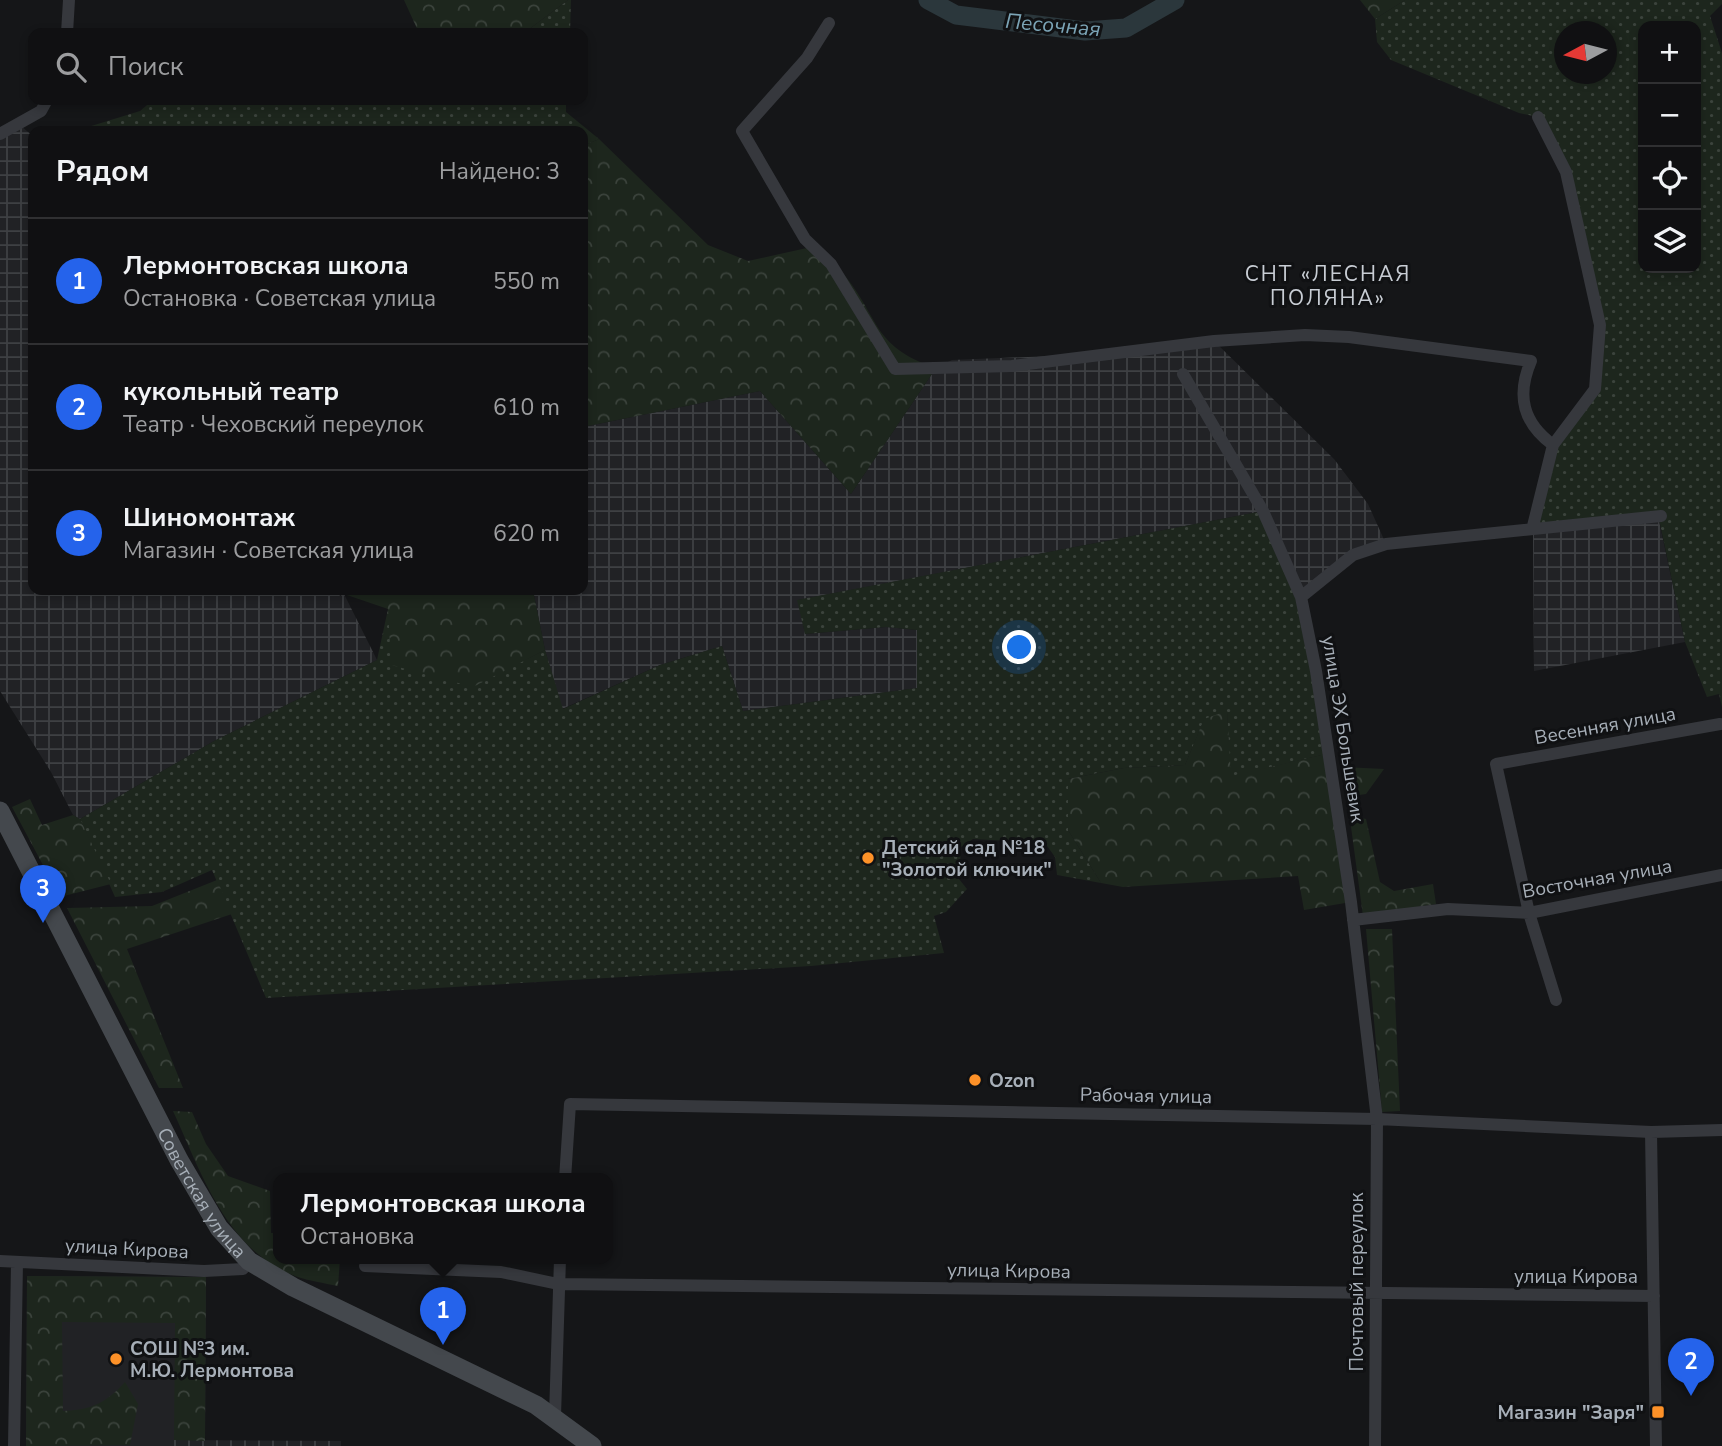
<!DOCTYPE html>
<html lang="ru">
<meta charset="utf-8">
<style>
body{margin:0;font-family:"Nunito Sans",sans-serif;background:#19191b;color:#f1f3f6}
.controls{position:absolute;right:21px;top:21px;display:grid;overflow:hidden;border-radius:14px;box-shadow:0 4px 10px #0003}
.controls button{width:63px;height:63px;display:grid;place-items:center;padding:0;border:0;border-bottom:2px solid #303032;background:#101012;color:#f1f3f6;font:35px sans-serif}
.compass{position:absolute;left:1554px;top:21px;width:63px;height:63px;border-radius:50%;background:#101012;box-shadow:0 4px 10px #0003;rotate:263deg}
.you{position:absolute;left:1020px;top:648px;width:24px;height:24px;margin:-18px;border:5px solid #fff;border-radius:50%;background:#1a73e8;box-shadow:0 0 0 10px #1a73e833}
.badge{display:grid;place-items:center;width:46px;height:46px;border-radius:50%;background:#2563eb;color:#fff;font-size:23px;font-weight:700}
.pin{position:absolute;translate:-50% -58px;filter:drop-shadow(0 2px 4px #0008)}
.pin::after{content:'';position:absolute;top:37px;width:24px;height:21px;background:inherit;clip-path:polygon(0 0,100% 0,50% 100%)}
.popup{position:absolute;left:273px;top:1173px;width:340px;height:91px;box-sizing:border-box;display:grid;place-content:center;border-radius:14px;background:#101012;filter:drop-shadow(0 2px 5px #0005);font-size:23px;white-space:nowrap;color:#9c9d9f}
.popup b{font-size:26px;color:#f1f3f6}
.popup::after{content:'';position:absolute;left:50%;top:100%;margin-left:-14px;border:14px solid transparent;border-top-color:#101012}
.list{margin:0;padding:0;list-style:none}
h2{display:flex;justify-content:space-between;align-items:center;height:91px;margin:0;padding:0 28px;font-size:30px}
h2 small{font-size:23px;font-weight:400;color:#9c9d9f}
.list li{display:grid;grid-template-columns:46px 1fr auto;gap:21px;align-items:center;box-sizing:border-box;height:126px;padding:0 28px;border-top:2px solid #303032}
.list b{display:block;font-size:26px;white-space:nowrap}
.list p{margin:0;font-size:23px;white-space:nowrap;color:#9c9d9f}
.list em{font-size:23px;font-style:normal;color:#9c9d9f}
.icon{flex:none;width:38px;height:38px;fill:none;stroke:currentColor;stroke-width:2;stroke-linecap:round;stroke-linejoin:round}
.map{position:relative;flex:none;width:1722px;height:1446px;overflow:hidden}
.search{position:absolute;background:#101012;box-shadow:0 4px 10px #0003;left:28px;top:28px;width:560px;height:77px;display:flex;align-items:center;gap:18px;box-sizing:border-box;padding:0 24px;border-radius:14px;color:#9c9d9f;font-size:26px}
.panel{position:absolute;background:#101012;box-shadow:0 4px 10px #0003;left:28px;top:126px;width:560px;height:469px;border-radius:14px}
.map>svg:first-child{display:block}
.built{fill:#212225}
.industrial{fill:url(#industrial-grid)}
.grass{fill:url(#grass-dots);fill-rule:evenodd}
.forest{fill:url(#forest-crowns)}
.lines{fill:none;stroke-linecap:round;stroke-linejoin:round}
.river{stroke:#2b373c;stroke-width:19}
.street{stroke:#36383d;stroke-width:12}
.secondary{stroke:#44484d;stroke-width:19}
.poi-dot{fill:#fd9128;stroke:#101113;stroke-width:2.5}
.labels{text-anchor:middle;stroke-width:6;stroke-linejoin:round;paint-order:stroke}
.street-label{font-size:19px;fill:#a7afb8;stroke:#101113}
.poi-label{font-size:19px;font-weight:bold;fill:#a7afb8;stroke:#101113;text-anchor:start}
.water-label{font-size:21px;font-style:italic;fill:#7ba4b6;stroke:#101113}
.neighbourhood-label{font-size:21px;letter-spacing:2px;fill:#c8cdd4;stroke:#101113}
</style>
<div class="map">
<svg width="1722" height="1446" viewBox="0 0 1722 1446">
<defs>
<pattern id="industrial-grid" width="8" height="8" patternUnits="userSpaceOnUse" patternTransform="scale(1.75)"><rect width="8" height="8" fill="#212225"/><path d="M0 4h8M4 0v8" fill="none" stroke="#3e4043"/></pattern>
<pattern id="grass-dots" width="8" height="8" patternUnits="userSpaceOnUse" patternTransform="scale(1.75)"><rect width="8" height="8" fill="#1d261d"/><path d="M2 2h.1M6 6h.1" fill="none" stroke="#3b433c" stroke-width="1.8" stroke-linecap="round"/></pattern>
<pattern id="forest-crowns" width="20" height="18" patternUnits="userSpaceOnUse" patternTransform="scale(1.75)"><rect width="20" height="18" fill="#1d261d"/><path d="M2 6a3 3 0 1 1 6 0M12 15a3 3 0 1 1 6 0" fill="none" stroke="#3b433c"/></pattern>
</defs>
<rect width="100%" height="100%" fill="#151618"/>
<!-- built -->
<path class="built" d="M 27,1276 L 206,1277 L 205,1441 L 174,1441 L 174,1446 L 26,1446 Z"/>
<!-- industrial -->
<path class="industrial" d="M 16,122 L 33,136 L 33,590 L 337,590 L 340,596 L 344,594 L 377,660 L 214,741 L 80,819 L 73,815 L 51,772 L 0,691 L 0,130 Z
M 1214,341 L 1334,459 L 1368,504 L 1386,544 L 1352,555 L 1301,597 L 1263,511 L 798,600 L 805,634 L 886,627 L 917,630 L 917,688 L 743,711 L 722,646 L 660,665 L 562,709 L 545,650 L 533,590 L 583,590 L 583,427 L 760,391 L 851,494 L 936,368 L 952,360 L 1101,354 Z
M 1659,521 L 1685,642 L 1534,671 L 1533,534 Z
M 174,1440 L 341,1441 L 341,1446 L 174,1446 Z"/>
<!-- grass -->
<path class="grass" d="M 568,0 L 571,0 L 570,33 L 524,33 Z
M 1405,0 L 1722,0 L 1722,4 L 1710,16 L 1722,53 L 1722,707 L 1719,694 L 1707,697 L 1685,642 L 1659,519 L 1532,530 L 1553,445 L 1595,389 L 1600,325 L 1566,172 L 1538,117 L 1519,113 L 1391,60 L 1377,42 L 1375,19 ZM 1643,26 L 1696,26 L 1696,268 L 1643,268 ZM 1564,32 L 1606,32 L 1606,74 L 1564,74 Z
M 153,100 L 566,100 L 566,112 L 599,139 L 583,146 L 583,131 L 75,131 L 140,111 Z
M 1263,511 L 1301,597 L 1330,753 L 1230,777 L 1227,712 L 1204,720 L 1185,765 L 1124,768 L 1068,779 L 1068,830 L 1101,883 L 1057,875 L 1055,857 L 1045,843 L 973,839 L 961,847 L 959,879 L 967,889 L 946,912 L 934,916 L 944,953 L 811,966 L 266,998 L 212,870 L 162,892 L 115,897 L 80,819 L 214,741 L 377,660 L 388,609 L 472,686 L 545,650 L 563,709 L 660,665 L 722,646 L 743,711 L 917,688 L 917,630 L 886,627 L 805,634 L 797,600 Z"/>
<!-- forest -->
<path class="forest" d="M 404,0 L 568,0 L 524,33 L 419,33 Z
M 1360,0 L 1405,0 L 1375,19 Z
M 599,139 L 708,245 L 748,261 L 807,248 C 817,254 832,260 839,269 C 880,314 869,346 936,368 L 851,494 L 760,391 L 583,427 L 583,146 Z
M 343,590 L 533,590 L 545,650 L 473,687 L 391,665 L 388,609 L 344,594 Z
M 1227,711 L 1231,776 L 1330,753 L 1351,902 L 1304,910 L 1298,876 L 1123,887 L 1101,883 L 1068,830 L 1068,779 L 1124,768 L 1185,765 L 1204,719 Z
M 1343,767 L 1384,769 L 1366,794 L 1352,796 L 1357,817 L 1366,819 L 1380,882 L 1394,891 L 1433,884 L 1436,904 L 1363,916 Z
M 30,799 L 42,825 L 73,815 L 80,819 L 111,884 L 60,897 L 12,807 Z
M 217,880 L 232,914 L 127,949 L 183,1088 L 159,1088 L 67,908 L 152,906 Z
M 1366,929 L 1392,929 L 1400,1111 L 1382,1112 Z
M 173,1111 L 192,1112 L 206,1144 L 228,1176 L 270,1191 L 271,1233 L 278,1233 L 278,1259 L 340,1259 L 338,1286 C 324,1283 309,1281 295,1276 C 226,1250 201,1172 173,1111 Z
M 27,1276 L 206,1277 L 205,1441 L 174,1440 L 175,1323 L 62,1322 L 63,1411 C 91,1410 106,1403 125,1382 L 138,1404 L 130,1445 L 26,1446 Z"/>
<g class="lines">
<!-- river -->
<path class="river" d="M 928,0 L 956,15 L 1085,31 L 1126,28 L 1175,0"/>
<!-- street -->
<path class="street" d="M 829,23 L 807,58 L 742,131 L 805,239 L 831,264 L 895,369 L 1012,366 L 1214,341 L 1305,335 L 1349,337 L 1531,361 C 1516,396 1523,423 1553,445
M 67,33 L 69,0
M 0,134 L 41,111 L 47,100
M 1183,374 L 1263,511 L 1301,597 L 1316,671 L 1351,902 L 1377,1119 L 1375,1446
M 1533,526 L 1553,445 L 1595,389 L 1600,325 L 1566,172 L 1538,117
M 1301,597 L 1353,555 L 1386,544 L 1661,516
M 1353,920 L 1448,909 L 1529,913 L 1722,875
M 1556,1000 L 1529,913 L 1496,764 L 1720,724
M 1651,1132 L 1656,1446
M 565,1179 L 570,1104 L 1377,1119 L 1651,1132 L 1722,1130
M 0,1261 L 204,1271 L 243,1269 L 249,1261
M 365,1266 L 501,1272 L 558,1284 L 1654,1296
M 555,1416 L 560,1259
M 14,1446 L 17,1262"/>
<!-- secondary -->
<path class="secondary" id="s1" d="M 0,811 L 179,1160 L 219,1228 L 249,1261 L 293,1287 L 536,1405 L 592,1446"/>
</g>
<!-- markers -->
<g class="poi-dot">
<circle cx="868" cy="858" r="7"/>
<circle cx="975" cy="1080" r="7"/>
<circle cx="116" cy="1359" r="7"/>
<rect x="1651" y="1405" width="14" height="14" rx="3.5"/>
</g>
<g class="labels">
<!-- street labels -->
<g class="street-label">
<text transform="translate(1605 725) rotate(-10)" y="7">Весенняя улица</text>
<text transform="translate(1344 729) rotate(81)" y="7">улица ЭХ Большевик</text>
<text transform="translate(1597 878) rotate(-10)" y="7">Восточная улица</text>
<text transform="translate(1146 1095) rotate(1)" y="7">Рабочая улица</text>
<text dy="7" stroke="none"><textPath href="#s1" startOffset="432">Советская улица</textPath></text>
<text transform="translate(127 1248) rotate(3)" y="7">улица Кирова</text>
<text transform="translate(1009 1270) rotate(1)" y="7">улица Кирова</text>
<text x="1576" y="1283">улица Кирова</text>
<text transform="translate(1356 1282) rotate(-90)" y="7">Почтовый переулок</text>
</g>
<!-- poi labels -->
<g class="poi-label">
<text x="882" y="854">Детский сад №18<tspan x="882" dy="22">"Золотой ключик"</tspan></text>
<text x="989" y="1087">Ozon</text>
<text x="130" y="1355">СОШ №3 им.<tspan x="130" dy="22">М.Ю. Лермонтова</tspan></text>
<text x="1644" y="1419" text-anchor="end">Магазин "Заря"</text>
</g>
<!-- water labels -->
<g class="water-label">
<text transform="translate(1053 25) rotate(5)" y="7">Песочная</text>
</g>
<!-- neighbourhood labels -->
<g class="neighbourhood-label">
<text x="1328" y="281">СНТ «ЛЕСНАЯ<tspan x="1328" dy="24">ПОЛЯНА»</tspan></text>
</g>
</g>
</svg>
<div class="controls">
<button>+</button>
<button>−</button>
<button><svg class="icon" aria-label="locate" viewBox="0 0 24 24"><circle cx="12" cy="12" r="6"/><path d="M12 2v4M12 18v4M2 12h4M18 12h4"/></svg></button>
<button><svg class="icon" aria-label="layers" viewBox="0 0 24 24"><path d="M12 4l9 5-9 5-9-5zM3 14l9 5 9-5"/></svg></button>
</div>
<svg class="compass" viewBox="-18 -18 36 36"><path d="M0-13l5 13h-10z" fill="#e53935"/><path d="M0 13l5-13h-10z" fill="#9c9d9f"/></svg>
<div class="you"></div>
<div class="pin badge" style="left:443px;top:1345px">1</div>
<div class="popup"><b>Лермонтовская школа</b>Остановка</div>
<div class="pin badge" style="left:1691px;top:1396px">2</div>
<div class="pin badge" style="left:43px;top:923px">3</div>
<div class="search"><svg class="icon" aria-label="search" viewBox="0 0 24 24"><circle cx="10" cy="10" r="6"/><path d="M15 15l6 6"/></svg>Поиск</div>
<section class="panel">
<h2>Рядом<small>Найдено: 3</small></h2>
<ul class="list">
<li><span class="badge">1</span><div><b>Лермонтовская школа</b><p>Остановка · Советская улица</p></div><em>550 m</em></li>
<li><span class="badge">2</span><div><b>кукольный театр</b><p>Театр · Чеховский переулок</p></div><em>610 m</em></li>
<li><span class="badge">3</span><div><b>Шиномонтаж</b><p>Магазин · Советская улица</p></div><em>620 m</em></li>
</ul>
</section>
</div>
